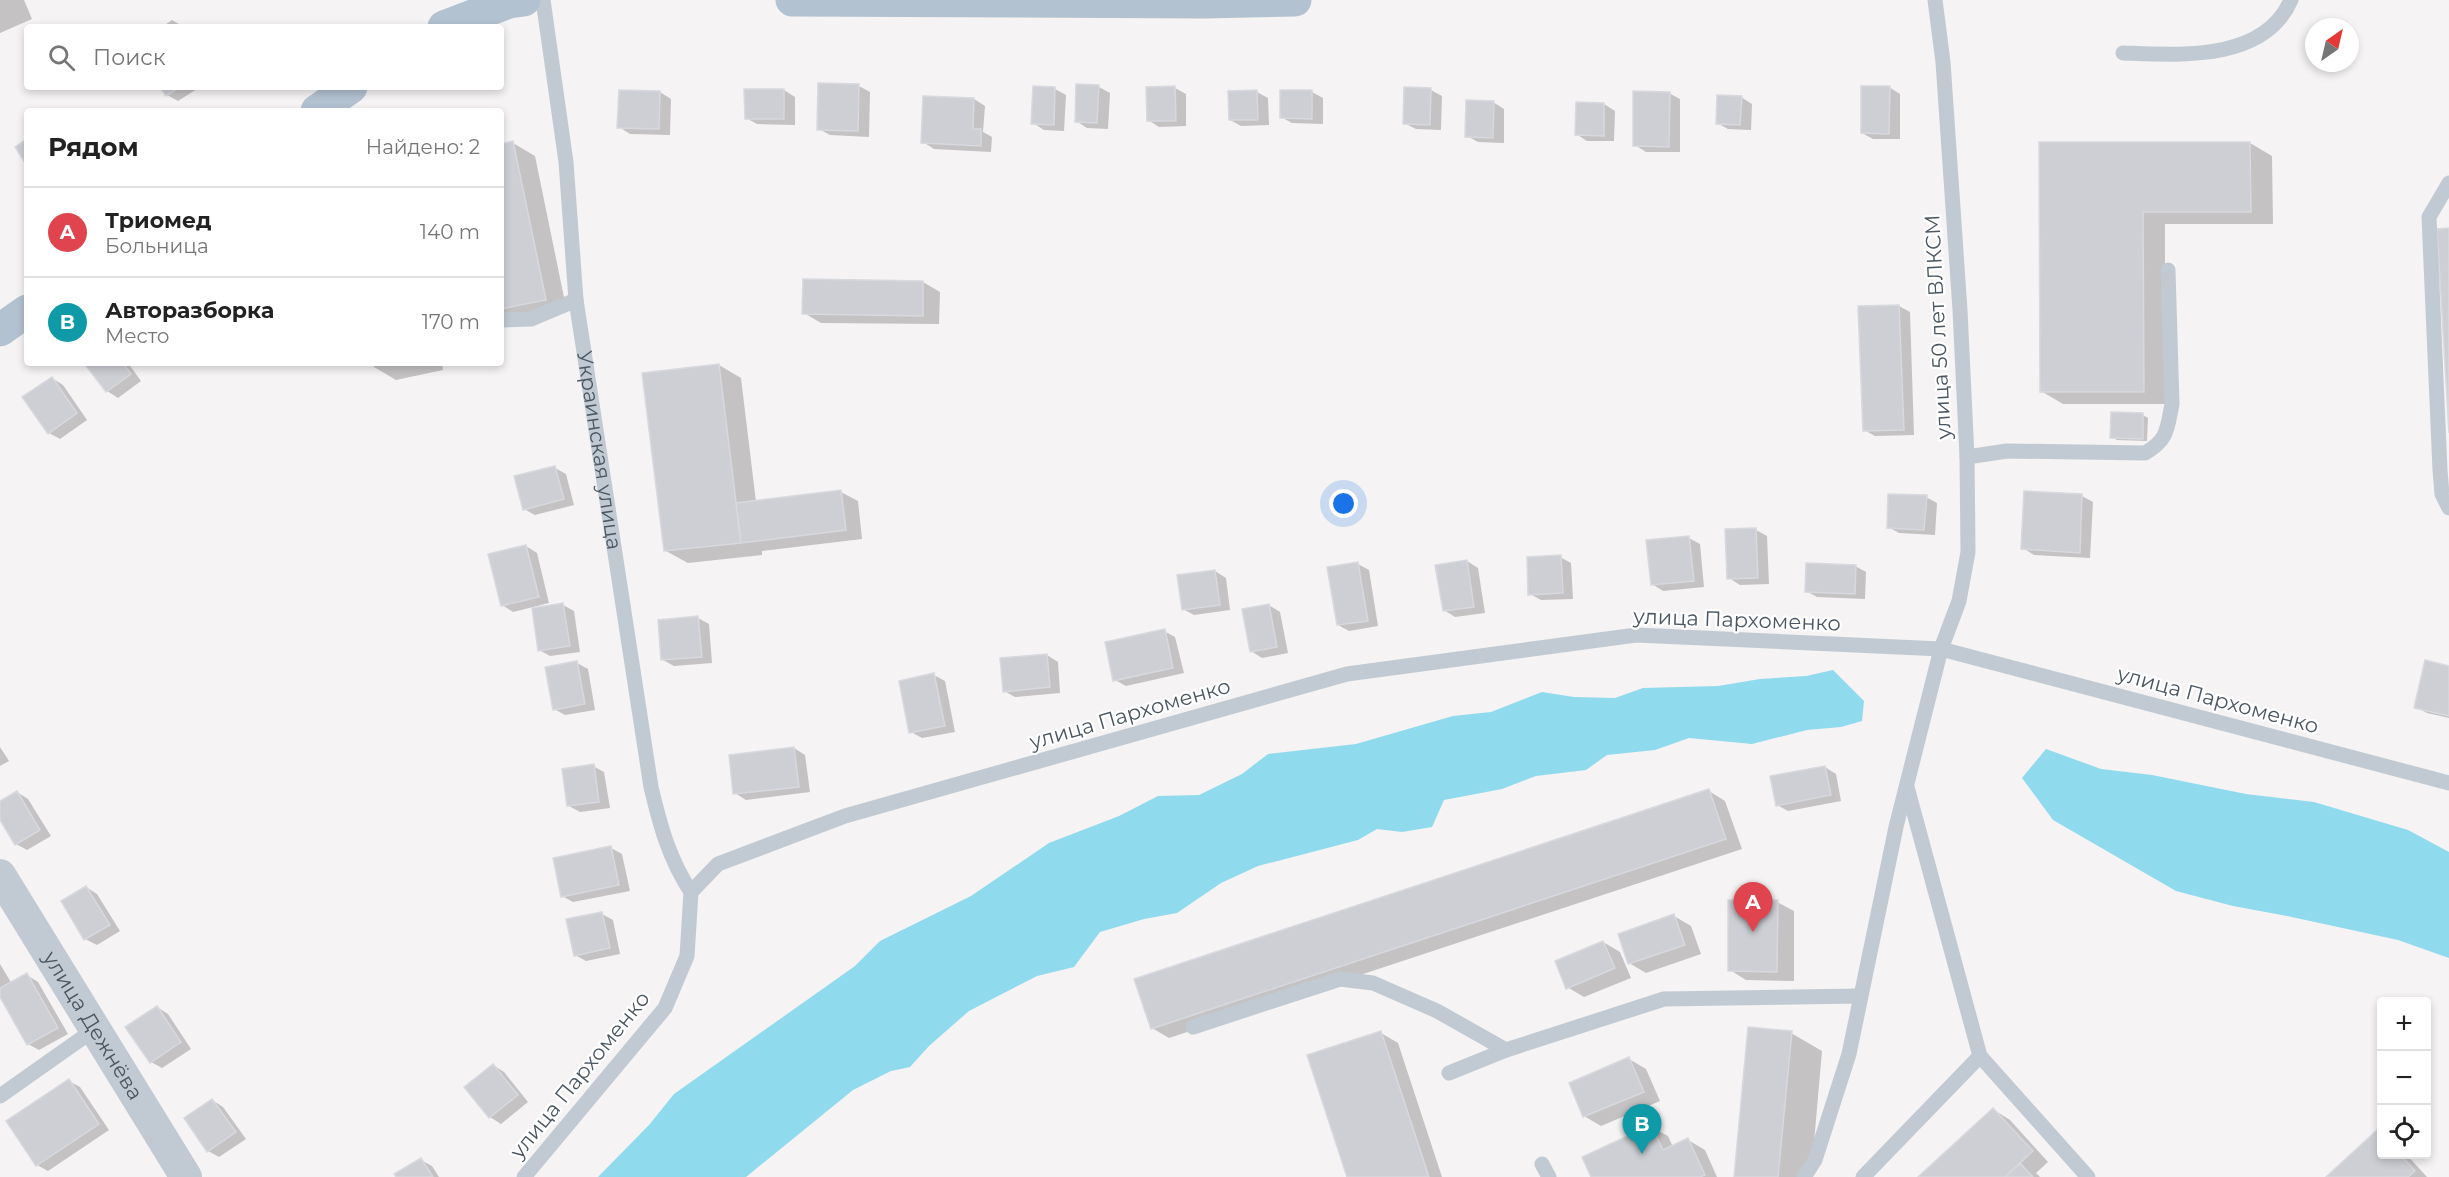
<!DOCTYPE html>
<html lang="ru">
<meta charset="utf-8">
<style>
body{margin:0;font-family:Montserrat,sans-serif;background:#f2f2f2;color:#222}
.controls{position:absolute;right:18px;bottom:18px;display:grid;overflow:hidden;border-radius:6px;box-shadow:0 3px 9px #0003}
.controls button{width:54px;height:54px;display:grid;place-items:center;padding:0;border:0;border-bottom:2px solid #e0e0e0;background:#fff;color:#222;font:30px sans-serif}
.compass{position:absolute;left:2305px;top:18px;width:54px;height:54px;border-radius:50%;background:#fff;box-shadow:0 3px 9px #0003;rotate:34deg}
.you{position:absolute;left:1344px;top:504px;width:21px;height:21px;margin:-15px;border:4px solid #fff;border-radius:50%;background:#1a73e8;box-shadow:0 0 0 9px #1a73e833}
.badge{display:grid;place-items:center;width:39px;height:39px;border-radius:50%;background:#1a73e8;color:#fff;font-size:20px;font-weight:700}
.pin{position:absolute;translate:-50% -50px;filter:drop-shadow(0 2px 3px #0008)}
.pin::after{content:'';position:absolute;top:32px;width:21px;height:18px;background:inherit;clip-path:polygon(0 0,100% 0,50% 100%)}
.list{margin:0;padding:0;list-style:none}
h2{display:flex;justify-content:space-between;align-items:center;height:78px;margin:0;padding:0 24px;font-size:26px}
h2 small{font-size:20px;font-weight:400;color:#767676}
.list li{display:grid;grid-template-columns:39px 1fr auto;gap:18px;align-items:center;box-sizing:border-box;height:90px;padding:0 24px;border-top:2px solid #e0e0e0}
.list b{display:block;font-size:22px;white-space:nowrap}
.list p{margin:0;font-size:20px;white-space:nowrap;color:#767676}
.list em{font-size:20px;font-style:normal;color:#767676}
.icon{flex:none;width:33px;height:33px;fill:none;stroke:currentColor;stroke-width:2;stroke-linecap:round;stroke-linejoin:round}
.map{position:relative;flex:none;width:2449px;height:1177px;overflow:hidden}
.search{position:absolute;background:#fff;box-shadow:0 3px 9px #0003;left:24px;top:24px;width:480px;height:66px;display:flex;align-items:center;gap:15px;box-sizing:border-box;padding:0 21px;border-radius:6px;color:#767676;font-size:22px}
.panel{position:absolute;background:#fff;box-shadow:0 3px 9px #0003;left:24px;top:108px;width:480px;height:258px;border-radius:6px}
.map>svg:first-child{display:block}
.water{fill:#90daee}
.shadow{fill:#0003}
.building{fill:#cdcfd5;stroke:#d7d9de;stroke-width:1.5}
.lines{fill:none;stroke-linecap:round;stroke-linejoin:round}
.lane{stroke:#c1cad2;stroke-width:15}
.street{stroke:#c1cad2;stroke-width:32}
.primary{stroke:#b3c2d1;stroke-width:33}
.labels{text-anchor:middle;stroke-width:4.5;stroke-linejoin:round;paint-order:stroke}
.street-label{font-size:21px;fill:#4a5661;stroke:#fff}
</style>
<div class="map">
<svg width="2449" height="1177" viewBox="0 0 2449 1177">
<rect width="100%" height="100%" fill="#f5f3f3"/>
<!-- water -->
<path class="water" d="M 1833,670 L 1864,701 L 1862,721 L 1841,727 L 1807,730 L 1752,744 L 1689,738 L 1655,750 L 1607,755 L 1586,770 L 1536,776 L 1502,789 L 1444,800 L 1432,827 L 1402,832 L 1377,829 L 1358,840 L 1258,866 L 1221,883 L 1177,913 L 1144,919 L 1100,932 L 1074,967 L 1037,976 L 969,1011 L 929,1046 L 910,1067 L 891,1071 L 853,1090 L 746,1177 L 598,1177 L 649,1125 L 674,1094 L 855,966 L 880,941 L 971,896 L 1049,843 L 1119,816 L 1158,796 L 1199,795 L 1242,774 L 1268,754 L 1356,744 L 1453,716 L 1491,712 L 1542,692 L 1574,697 L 1615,698 L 1643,688 L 1718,686 L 1760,679 L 1806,676 Z
M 2046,749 L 2101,769 L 2152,775 L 2246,794 L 2314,802 L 2408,830 L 2449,852 L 2449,958 L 2398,940 L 2287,916 L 2233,906 L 2176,891 L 2053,820 L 2022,778 Z"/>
<!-- shadow -->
<path class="shadow" d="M 0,0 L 24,0 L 32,19 L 0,33 Z
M 172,20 L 184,27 L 162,27 Z
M 859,86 L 870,92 L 869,137 L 830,135 L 819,129 Z
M 162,87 L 200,87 L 178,101 L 167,95 Z
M 1099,87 L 1110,93 L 1108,129 L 1087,128 L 1076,121 Z
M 1889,87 L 1900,94 L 1900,139 L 1873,139 L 1862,133 Z
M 1175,88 L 1186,94 L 1186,126 L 1159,127 L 1148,120 Z
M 1055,89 L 1066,95 L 1064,131 L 1044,130 L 1033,123 Z
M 784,90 L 795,97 L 795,125 L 757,124 L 746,118 Z
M 1431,90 L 1442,96 L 1441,130 L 1416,129 L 1404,123 Z
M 660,92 L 671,99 L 670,135 L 630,134 L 619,127 Z
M 1257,92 L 1268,98 L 1269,125 L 1241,126 L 1230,120 Z
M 1312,92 L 1323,98 L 1323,124 L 1292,123 L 1281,117 Z
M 1669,93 L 1680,99 L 1680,152 L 1646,152 L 1635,145 Z
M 1741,97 L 1752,104 L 1751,130 L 1728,129 L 1717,123 Z
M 974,99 L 985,106 L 983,132 L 992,137 L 991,152 L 934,149 L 923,142 Z
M 1493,102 L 1504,109 L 1504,143 L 1478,142 L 1467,136 Z
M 1604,104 L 1615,111 L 1614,141 L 1587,141 L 1576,134 Z
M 513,143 L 535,156 L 567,312 L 512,323 L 501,316 L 501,145 Z
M 2250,143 L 2272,156 L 2273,224 L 2165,224 L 2165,404 L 2063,404 L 2041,391 L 2040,144 Z
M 804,281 L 923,282 L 940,292 L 939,324 L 821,323 L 804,313 Z
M 1899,306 L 1910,312 L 1914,435 L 1875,436 L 1864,430 Z
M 86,363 L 128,363 L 141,381 L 118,398 L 107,391 Z
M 373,363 L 442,363 L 443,370 L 396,380 L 374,367 Z
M 719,365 L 741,378 L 756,502 L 841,492 L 858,501 L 862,539 L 762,551 L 762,555 L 688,563 L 666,551 Z
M 52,378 L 63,385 L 87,420 L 60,439 L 49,433 Z
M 2113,414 L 2143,415 L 2148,418 L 2147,441 L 2117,440 L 2112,437 Z
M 555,468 L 566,474 L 574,505 L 535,515 L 524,509 Z
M 2082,496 L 2093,502 L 2090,558 L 2034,555 L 2023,548 Z
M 1926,497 L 1937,503 L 1935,535 L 1899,533 L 1888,527 Z
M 1756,530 L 1767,536 L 1769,584 L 1740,585 L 1729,578 Z
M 1689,538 L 1700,544 L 1704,587 L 1663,591 L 1652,584 Z
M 526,546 L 537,553 L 549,603 L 513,612 L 502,605 Z
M 1560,557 L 1571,563 L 1573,599 L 1541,600 L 1530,594 Z
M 1467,561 L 1478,568 L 1485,613 L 1455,617 L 1444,610 Z
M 1358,564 L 1369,570 L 1378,626 L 1349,631 L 1338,625 Z
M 1855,566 L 1866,572 L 1865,599 L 1817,597 L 1806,591 Z
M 1215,571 L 1226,578 L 1230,610 L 1194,615 L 1183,609 Z
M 563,605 L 574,611 L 580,652 L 550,656 L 539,650 Z
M 1269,605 L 1280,612 L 1288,653 L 1262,658 L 1251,651 Z
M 698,618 L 709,624 L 712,663 L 674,666 L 663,660 Z
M 1164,631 L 1175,637 L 1184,673 L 1126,686 L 1115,680 Z
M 1047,655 L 1058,662 L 1060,693 L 1015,697 L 1004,691 Z
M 577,663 L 588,669 L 595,710 L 565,715 L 554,709 Z
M 2449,667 L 2449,718 L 2427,713 L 2416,707 Z
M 934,675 L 945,681 L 955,732 L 922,738 L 911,732 Z
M 0,747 L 9,761 L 0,766 Z
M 794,748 L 805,755 L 810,792 L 746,800 L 735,793 Z
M 593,766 L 604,772 L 610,808 L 580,812 L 569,806 Z
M 1825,767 L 1836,774 L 1841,801 L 1788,811 L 1777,805 Z
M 1709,791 L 1725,801 L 1742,849 L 1169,1038 L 1152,1028 Z
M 17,792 L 28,799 L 51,836 L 27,850 L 16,844 L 0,817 L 0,803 Z
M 611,848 L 622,854 L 630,891 L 573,902 L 562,896 Z
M 86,887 L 97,894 L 120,931 L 97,945 L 85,939 Z
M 1777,902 L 1794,911 L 1794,981 L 1746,980 L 1730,970 Z
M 602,914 L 613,920 L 620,954 L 586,961 L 575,955 Z
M 1674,916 L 1691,926 L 1701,954 L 1646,973 L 1629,963 Z
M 1603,942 L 1620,952 L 1631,978 L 1584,997 L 1567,987 Z
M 0,964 L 12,984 L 27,975 L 38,982 L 68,1034 L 39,1050 L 28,1044 L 0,994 Z
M 157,1007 L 168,1014 L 191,1049 L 162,1068 L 151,1062 Z
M 1381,1033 L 1398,1043 L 1442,1177 L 1349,1177 Z
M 1791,1033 L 1822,1051 L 1811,1177 L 1736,1177 Z
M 1629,1059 L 1646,1069 L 1660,1101 L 1601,1126 L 1584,1116 Z
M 493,1065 L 504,1072 L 528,1102 L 501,1124 L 490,1117 Z
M 69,1081 L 80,1087 L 109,1130 L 48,1171 L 37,1165 Z
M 212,1100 L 223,1107 L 246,1139 L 219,1157 L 208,1151 Z
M 1994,1110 L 2010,1120 L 2048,1162 L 2036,1173 L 2040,1177 L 1921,1177 Z
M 1651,1127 L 1668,1136 L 1673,1147 L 1688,1140 L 1705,1150 L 1717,1177 L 1593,1177 Z
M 2377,1132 L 2382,1134 L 2382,1154 L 2406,1154 L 2427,1177 L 2328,1177 Z
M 421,1160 L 432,1166 L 439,1177 L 398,1177 Z"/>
<!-- building -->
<path class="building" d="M 818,83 L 859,84 L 858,131 L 817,130 Z
M 1076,84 L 1099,85 L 1097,123 L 1075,122 Z
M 1033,86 L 1055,87 L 1054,125 L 1031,124 Z
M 1175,86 L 1176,121 L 1147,121 L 1146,87 Z
M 1861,86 L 1890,86 L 1889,134 L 1861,133 Z
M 160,87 L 180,87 L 166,96 Z
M 1404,87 L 1431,88 L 1430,125 L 1403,124 Z
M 744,89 L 784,89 L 784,119 L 745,119 Z
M 619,90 L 660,91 L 659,129 L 617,128 Z
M 1257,90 L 1258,120 L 1229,120 L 1228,91 Z
M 1280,90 L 1312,90 L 1312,119 L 1280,118 Z
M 1633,91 L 1670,92 L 1669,147 L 1633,146 Z
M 1717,95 L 1742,96 L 1740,125 L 1716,124 Z
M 923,96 L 974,98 L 973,129 L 981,129 L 981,146 L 921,143 Z
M 1466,100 L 1494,101 L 1493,138 L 1465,137 Z
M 1576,102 L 1604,103 L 1604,136 L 1575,135 Z
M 27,139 L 27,166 L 15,147 Z
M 513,141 L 546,300 L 501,309 L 501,144 Z
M 2039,142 L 2250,142 L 2251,212 L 2143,212 L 2144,392 L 2040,392 Z
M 2449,228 L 2449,433 L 2437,229 Z
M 803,279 L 923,281 L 923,316 L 802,314 Z
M 1899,305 L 1904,430 L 1863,431 L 1858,306 Z
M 84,363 L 123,363 L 131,374 L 106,392 Z
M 719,364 L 741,543 L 664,551 L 642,373 Z
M 52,377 L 77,413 L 48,434 L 22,397 Z
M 2111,412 L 2143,413 L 2143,439 L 2110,438 Z
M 555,466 L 564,499 L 523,510 L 514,476 Z
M 841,490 L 846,530 L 741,543 L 736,503 Z
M 2024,491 L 2082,494 L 2080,553 L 2021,549 Z
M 1888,494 L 1927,495 L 1924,530 L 1887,528 Z
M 1756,528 L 1758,578 L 1727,579 L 1725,529 Z
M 1689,536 L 1694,581 L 1651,585 L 1646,540 Z
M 526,545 L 539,597 L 501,606 L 488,554 Z
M 1561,555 L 1563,593 L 1528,595 L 1527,557 Z
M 1467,560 L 1474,607 L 1443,611 L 1435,565 Z
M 1358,562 L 1368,621 L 1337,625 L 1327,567 Z
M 1806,563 L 1856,565 L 1855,594 L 1805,592 Z
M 1215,570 L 1220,605 L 1182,610 L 1177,575 Z
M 563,603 L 570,646 L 538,651 L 532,608 Z
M 1269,604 L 1277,647 L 1250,652 L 1242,609 Z
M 698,616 L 702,657 L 661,660 L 658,620 Z
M 1165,629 L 1173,668 L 1113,681 L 1105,642 Z
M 1047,654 L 1050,687 L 1003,692 L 1000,658 Z
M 2425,660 L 2449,666 L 2449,716 L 2414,708 Z
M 577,661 L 585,704 L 553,710 L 545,667 Z
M 934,673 L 945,726 L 909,733 L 899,681 Z
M 794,747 L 799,787 L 733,794 L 729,755 Z
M 594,764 L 599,802 L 567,806 L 562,769 Z
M 1825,766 L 1831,795 L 1776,806 L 1770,776 Z
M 1709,789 L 1726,839 L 1151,1029 L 1134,979 Z
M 17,791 L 40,830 L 15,845 L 0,820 L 0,801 Z
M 611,846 L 619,885 L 561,897 L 553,858 Z
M 86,886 L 110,925 L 84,940 L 61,901 Z
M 1728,900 L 1778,900 L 1777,972 L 1728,971 Z
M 602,912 L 610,948 L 574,956 L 566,919 Z
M 1674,914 L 1685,945 L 1628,964 L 1618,934 Z
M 1603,941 L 1615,968 L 1566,989 L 1555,961 Z
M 27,973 L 58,1028 L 27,1045 L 0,997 L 0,988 Z
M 157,1006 L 181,1042 L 150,1063 L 125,1027 Z
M 1748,1027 L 1792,1031 L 1778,1177 L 1734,1177 Z
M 1381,1031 L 1429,1177 L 1347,1177 L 1307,1055 Z
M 1629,1057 L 1644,1092 L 1583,1117 L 1569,1083 Z
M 493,1064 L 518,1095 L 489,1118 L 464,1087 Z
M 69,1079 L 99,1124 L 36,1166 L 6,1121 Z
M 212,1099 L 236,1132 L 207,1152 L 184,1118 Z
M 1993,1108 L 2033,1151 L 2020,1163 L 2005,1177 L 1918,1177 Z
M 1651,1125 L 1663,1150 L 1688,1138 L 1705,1175 L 1700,1177 L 1591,1177 L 1582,1157 Z
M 2377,1130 L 2382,1135 L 2382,1154 L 2400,1154 L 2415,1171 L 2408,1177 L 2326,1177 Z
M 421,1158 L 433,1177 L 396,1177 L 394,1174 Z
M 2020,1163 L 2033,1177 L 2005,1177 Z"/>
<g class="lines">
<!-- lane -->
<g class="lane">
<path id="s1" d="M 543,0 L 566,162 L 576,300 L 651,787 C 660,825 669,859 691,892"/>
<path d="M 2123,53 C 2179,55 2264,62 2291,0"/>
<path d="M 2449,183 L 2429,217 L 2440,470 L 2442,494 L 2449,508"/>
<path d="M 501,320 L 531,319 L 576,300"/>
<path d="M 1967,457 L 2007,451 L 2145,453 C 2168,440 2167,429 2172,404 L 2168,270"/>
<path d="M 1907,787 L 1980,1056 L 2088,1177"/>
<path d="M 1193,1027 L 1340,979 L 1373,983 L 1437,1011 L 1506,1050"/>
<path d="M 1449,1073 L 1506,1050 L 1664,999 L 1860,996"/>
<path d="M 0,1096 L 95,1029"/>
<path d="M 1542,1164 L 1549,1177"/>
<path d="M 524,1177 L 665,1008 L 687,956 L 691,892 L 718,864 L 845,816 L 1347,674 L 1636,635 L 1941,649 L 2449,783"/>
<path d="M 1804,1177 L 1815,1160 L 1849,1054 L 1896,827 L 1941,649 L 1959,601 L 1968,552 L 1967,457 L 1960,310 L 1943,62 L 1935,0"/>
<path d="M 1863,1177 L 1980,1056"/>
</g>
<!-- street -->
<path class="street" id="s2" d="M 0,875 L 186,1177"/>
<!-- primary -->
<path class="primary" d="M 792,0 L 1204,2 L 1295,0
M 444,27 L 509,2 L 524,0
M 317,111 L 351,87
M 0,330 L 27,311"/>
</g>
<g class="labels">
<!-- street labels -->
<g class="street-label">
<text transform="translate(1938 327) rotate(-93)" y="7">улица 50 лет ВЛКСМ</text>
<text dy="7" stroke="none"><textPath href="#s1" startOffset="454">Украинская улица</textPath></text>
<text transform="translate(1737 620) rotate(2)" y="7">улица Пархоменко</text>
<text transform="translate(2218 700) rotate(15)" y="7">улица Пархоменко</text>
<text transform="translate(1130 714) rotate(-16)" y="7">улица Пархоменко</text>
<text dy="7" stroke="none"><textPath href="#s2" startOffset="177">улица Дежнёва</textPath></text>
<text transform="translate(580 1075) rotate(-51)" y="7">улица Пархоменко</text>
</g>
</g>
</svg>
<div class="controls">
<button>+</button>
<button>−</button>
<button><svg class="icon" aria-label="locate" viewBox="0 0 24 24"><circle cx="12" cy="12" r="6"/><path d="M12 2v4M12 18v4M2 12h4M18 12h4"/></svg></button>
</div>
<svg class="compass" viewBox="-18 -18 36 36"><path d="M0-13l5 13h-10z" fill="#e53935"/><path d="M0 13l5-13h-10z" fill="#767676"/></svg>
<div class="you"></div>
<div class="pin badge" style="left:1753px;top:932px;background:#e0444e">A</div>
<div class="pin badge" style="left:1642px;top:1154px;background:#0f9aa8">B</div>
<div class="search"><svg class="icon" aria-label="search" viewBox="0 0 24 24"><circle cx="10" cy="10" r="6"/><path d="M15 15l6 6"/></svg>Поиск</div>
<section class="panel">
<h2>Рядом<small>Найдено: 2</small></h2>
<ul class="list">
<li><span class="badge" style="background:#e0444e">A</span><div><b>Триомед</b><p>Больница</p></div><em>140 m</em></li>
<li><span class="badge" style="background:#0f9aa8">B</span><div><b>Авторазборка</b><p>Место</p></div><em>170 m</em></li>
</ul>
</section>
</div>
